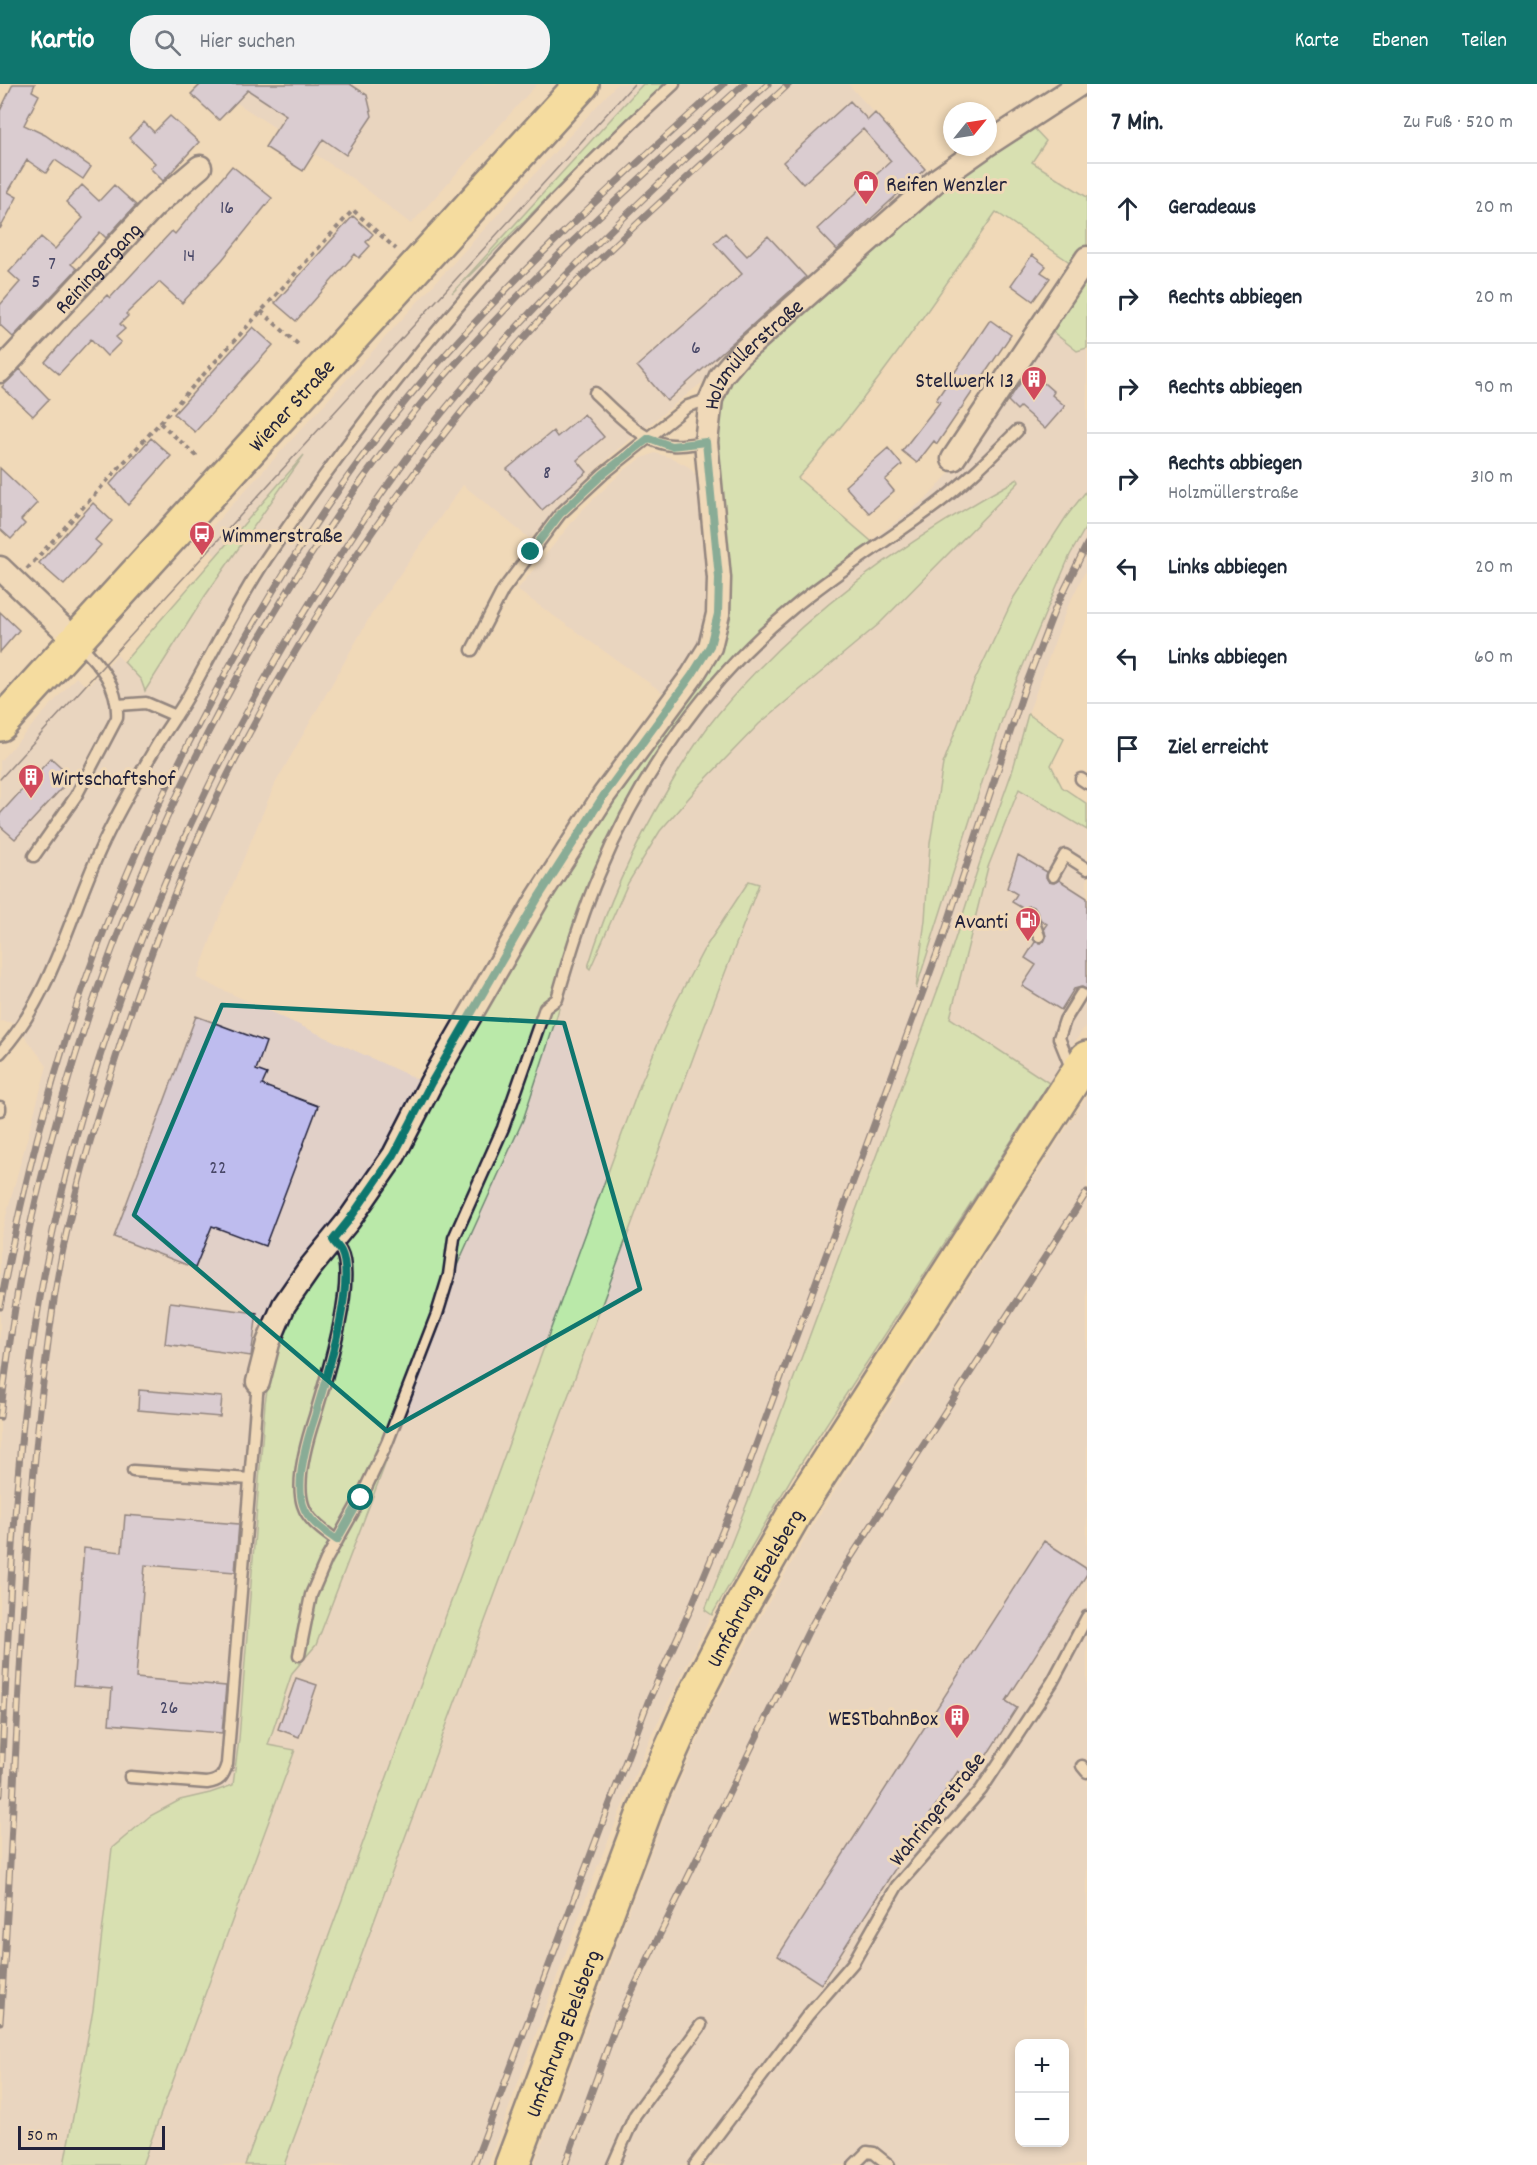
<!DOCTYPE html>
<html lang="de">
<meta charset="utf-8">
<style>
body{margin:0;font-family:Dekko,sans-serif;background:#f2f2f3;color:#1f2937}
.controls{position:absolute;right:18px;bottom:18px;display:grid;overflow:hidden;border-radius:12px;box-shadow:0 3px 9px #0003}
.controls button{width:54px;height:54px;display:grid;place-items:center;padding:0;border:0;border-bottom:2px solid #e0e1e3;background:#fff;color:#1f2937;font:30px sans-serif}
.compass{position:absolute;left:943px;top:18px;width:54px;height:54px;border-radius:50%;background:#fff;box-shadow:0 3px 9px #0003;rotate:60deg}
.scale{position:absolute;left:18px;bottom:15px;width:147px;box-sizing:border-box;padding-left:6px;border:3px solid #22223b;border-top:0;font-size:16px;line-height:21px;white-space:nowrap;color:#22223b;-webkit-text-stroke:4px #f0d9b8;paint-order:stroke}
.stop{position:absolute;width:18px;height:18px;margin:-14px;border:4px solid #0f766e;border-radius:50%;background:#fff}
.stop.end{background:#0f766e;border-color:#fff;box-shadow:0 2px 6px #0008}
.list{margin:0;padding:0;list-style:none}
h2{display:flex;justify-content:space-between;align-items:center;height:78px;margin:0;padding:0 24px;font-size:26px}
h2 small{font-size:20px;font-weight:400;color:#747a83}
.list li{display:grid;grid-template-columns:39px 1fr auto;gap:18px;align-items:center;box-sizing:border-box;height:90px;padding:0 24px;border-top:2px solid #e0e1e3}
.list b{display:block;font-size:22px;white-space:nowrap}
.list p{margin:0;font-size:20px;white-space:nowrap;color:#747a83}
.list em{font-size:20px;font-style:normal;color:#747a83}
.icon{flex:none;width:33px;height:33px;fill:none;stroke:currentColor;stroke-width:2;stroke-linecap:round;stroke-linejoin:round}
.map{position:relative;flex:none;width:1087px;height:2081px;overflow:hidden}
header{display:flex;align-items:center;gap:36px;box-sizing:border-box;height:84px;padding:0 30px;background:#0f766e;color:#fff}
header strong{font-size:28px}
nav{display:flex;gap:33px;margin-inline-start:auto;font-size:21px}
.search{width:420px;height:54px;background:#f2f2f3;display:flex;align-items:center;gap:15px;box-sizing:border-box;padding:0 21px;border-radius:24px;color:#747a83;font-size:22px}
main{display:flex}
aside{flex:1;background:#fff}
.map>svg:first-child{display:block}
.built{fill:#e1d0c8;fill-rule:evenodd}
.green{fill:#bae9a9;stroke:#6e8672;stroke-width:1.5}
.building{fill:#bebcee;stroke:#22223b;stroke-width:1.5}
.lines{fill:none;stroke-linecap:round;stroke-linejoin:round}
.lane-casing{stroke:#22223b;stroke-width:15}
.street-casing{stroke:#22223b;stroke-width:27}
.primary-casing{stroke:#22223b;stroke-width:38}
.path{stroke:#22223b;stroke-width:4;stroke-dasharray:4.5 4.5;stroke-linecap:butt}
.lane{stroke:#f0d9b8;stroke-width:10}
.street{stroke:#f0d9b8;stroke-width:22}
.primary{stroke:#fbe080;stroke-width:33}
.tram{stroke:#22223b;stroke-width:1.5}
.rail-casing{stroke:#22223b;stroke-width:7}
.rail{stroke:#f0d9b8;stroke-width:4.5;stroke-dasharray:14;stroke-linecap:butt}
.route{stroke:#0f766e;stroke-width:8}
.marked{fill:none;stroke:#0f766e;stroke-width:4.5;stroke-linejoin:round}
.labels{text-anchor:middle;stroke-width:6;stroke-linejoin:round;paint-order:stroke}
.number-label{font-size:20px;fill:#494868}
.poi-label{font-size:22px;fill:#22223b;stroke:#f0d9b8;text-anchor:start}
.street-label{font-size:22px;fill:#22223b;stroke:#f0d9b8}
</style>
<header>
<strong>Kartio</strong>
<div class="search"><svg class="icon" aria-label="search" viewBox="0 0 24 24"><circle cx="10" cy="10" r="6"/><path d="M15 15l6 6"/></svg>Hier suchen</div>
<nav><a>Karte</a><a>Ebenen</a><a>Teilen</a></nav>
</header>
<main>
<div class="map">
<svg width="1087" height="2081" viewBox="0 0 1087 2081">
<rect width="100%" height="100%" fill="#f0d9b8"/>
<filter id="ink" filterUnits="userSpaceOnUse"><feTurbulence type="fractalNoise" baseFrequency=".0167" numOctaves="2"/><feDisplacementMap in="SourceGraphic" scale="12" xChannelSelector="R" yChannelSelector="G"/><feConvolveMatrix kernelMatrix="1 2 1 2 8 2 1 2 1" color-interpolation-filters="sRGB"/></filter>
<g filter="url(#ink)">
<!-- built -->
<path class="built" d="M 208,0 L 537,0 L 411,140 L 353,95 Z
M 617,0 L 643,0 L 467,194 L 608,53 L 666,0 L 848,0 L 931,90 L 703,298 L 618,365 L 583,398 L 530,455 L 463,401 L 371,531 L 275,700 L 219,833 L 197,894 L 421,997 L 268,1298 L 239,1655 L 233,1701 L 210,1709 L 180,1716 L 150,1732 L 93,1926 L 64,2081 L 0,2081 L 0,1154 L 47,982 L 15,939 L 0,937 L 0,677 L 76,593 L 87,603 L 117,571 L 141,596 L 145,606 L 205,512 L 298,378 L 216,472 L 199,457 Z
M 1053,248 L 1077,267 L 1087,264 L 1087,484 L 1067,524 L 1028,630 L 1013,685 L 980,778 L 945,886 L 755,1399 L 705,1526 L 712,1531 L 651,1652 L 597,1784 L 488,2081 L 142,2081 L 295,1667 L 267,1661 L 292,1589 L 316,1561 L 391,1365 L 455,1186 L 523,1036 L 556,935 L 573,875 L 604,789 L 626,742 L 649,701 L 683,647 L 733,586 L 795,529 L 874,469 L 871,457 L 929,412 L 958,379 L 1002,312 ZM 1018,396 L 806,599 L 759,640 L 700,701 L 660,747 L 628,799 L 590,884 L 650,735 L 682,681 L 717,631 L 759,584 L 821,526 L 855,498 L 942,438 Z
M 655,369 L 672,374 L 689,383 L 698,394 L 707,451 L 710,532 L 699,562 L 665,610 L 517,506 L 581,427 L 624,386 L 642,374 Z
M 1019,705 L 1087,746 L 1087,939 L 1049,999 L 950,935 L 988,783 Z
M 1087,1012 L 1087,2081 L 534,2081 L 668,1723 L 714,1621 L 761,1532 L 815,1438 ZM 1020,1960 L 1064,1960 L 1064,2058 L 1020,2058 Z"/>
<!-- green -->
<path class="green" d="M 643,0 L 666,0 L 608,53 L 452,209 Z
M 1030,40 L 1046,57 L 1032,78 L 1087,113 L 1087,162 L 1074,181 L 996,128 C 933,219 871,311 798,394 L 871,457 L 874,469 L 795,529 L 733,586 L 683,647 L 649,701 L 626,742 L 604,789 L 573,875 L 556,935 L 523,1036 L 455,1186 L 391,1365 L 316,1561 L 292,1589 L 268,1661 L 295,1666 L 142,2081 L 64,2081 L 93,1926 L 112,1764 L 150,1732 L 180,1716 L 210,1709 L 233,1701 L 239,1655 L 265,1319 L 273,1269 L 288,1232 L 546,817 L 611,715 L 711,579 L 717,340 L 723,311 L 734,293 L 747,277 L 938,108 Z
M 1087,191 L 1087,264 L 1077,267 L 1053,248 L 1064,224 Z
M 304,371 L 205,512 L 145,607 L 141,596 L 124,578 Z
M 1018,395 L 1019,398 L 879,540 L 759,640 L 700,701 L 660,747 L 628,799 L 590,885 L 588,883 C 607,820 634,762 668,705 C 683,679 699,653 718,630 C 800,530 906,456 1018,395 Z
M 1087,406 L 1087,441 L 1070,471 L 1008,617 L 916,905 L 925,836 L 930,759 L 943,680 L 973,600 L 1014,513 L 1066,433 Z
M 1028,630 L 1064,655 L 1051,681 L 1062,703 L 1087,720 L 1087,746 L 1019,705 L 988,783 L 950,934 L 1049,999 L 792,1393 L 712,1531 L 705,1526 L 755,1399 L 945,886 L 980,778 L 1013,685 Z
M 749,797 L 759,800 L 707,936 L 284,2081 L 245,2081 L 640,1001 L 673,924 L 703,867 Z"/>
<!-- building -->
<path class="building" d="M 13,0 L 35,0 L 32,7 L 39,11 L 24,41 L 45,51 L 91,83 L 83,95 L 55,76 L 46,89 L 27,76 L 8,108 L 17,113 L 0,145 L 0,27 Z
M 201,0 L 350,0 L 367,11 L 372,32 L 346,71 L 323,55 L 303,87 L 265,63 L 286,31 L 248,6 L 219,36 L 191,10 Z
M 850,17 L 868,36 L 875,29 L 925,85 L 837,166 L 817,145 L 891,77 L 863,45 L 803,100 L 783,78 Z
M 170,32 L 199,58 L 163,97 L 150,84 L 155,79 L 129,54 L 144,38 L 154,48 Z
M 232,82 L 272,114 L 222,176 L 182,219 L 159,198 L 126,230 L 128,232 L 120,240 L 125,245 L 116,253 L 121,258 L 107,272 L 91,255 L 59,290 L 45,278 L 77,241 L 107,211 L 110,214 L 172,147 L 175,150 Z
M 82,101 L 99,117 L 114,101 L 136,121 L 106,154 L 100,148 L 71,180 L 77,185 L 13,253 L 0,241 L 0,221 L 20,198 L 9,188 L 41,153 L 55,165 L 83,134 L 66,118 Z
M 353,132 L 373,150 L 366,158 L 370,162 L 359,174 L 355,170 L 296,237 L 275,219 Z
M 725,149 L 747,172 L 768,152 L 806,193 L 667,317 L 637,282 L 742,190 L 714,159 Z
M 1032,171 L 1046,182 L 1041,188 L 1050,194 L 1033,217 L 1011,201 Z
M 990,236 L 1011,251 L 937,360 L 934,357 L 917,379 L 902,367 L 940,318 L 936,316 Z
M 253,243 L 273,261 L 195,348 L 174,330 Z
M 20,285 L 49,315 L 33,332 L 2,303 Z
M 1029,286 L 1054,308 L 1052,311 L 1065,322 L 1045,345 L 1020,323 L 1017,326 L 1008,317 Z
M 584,330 L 604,353 L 577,376 L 587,388 L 542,426 L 507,385 L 553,347 L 557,353 Z
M 151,354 L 171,372 L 128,421 L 110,400 Z
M 888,364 L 902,381 L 885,396 L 894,407 L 869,429 L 845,402 Z
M 0,384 L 37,419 L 21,436 L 25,440 L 11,455 L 0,445 Z
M 93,419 L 112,437 L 95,456 L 101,461 L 64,501 L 39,479 Z
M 0,528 L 19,546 L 0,568 Z
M 51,674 L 72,693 L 15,755 L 0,742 L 0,730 Z
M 1018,771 L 1047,788 L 1046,793 L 1049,798 L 1054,799 L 1059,796 L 1087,814 L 1087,906 L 1082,903 L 1074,905 L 1061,926 L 1022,902 L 1036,881 L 1025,874 L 1035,858 L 1041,859 L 1045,856 L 1046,853 L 1044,844 L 1047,840 L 1041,836 L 1034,823 L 1028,822 L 1024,825 L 1012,818 L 1017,810 L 1007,804 Z
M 196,932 L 266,958 L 256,986 L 267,990 L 262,1001 L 318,1022 L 265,1162 L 212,1142 L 195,1184 L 114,1153 Z
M 170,1218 L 257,1229 L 251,1272 L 165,1260 Z
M 139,1306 L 222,1313 L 220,1333 L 138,1326 Z
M 125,1431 L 239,1440 L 235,1488 L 145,1481 L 136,1594 L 226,1602 L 222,1649 L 109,1640 L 112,1605 L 73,1602 L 84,1464 L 122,1468 Z
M 1044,1457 L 1087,1485 L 1087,1490 L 1006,1617 L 1017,1624 L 971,1696 L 958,1687 L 821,1900 L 778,1872 Z
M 296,1594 L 317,1601 L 299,1653 L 278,1645 Z"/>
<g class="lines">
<defs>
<path id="lane" d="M 595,309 C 614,327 645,361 673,361 C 684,362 696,359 706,358
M 472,566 L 503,506 L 560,430 L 603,390 L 688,322 L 710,315
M 118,621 L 146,619 L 176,632
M 1081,695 L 1087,699
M 34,772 L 76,712 L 117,634 C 119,603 100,580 78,559
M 1053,792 L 1065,771 L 1087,785
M 1030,829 L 1039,852
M 0,969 C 51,913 69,834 100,766 C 116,730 137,695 157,661 C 166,646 177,631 186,616 C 213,569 236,520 266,475 C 383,301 518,142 674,0
M 1072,986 L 1059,954 L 1065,936 L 1081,910
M 0,1023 L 0,1026
M 333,1156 C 335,1160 339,1163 341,1167 C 357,1197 325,1298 315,1332 C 307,1356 295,1396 303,1421 C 308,1437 324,1447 337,1457
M 133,1387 L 250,1395
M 299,1571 L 311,1511 L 326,1476 L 361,1414 L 387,1359 L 437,1230 L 449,1191 L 454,1154 L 503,1044 L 545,924 L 557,915 C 569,873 582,830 599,790 C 641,689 708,594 793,524 C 836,488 884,459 929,426 C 961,403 989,375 1017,347
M 1082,1682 L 1087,1688
M 130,1693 L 207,1699 C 220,1697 223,1693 227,1680 L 258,1298
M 613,2081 L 635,2031 L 701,1941
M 695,2081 L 808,1931 L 853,1879 L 897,1802 L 981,1706 L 1053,1597 L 1087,1533
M 854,2081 L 867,2068 L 874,2069 L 889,2081"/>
<g id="street">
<path d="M 988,60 L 1080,0"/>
<path id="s1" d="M 0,287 L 154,122 L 200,83"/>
<path d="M 953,375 L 1087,174"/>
<path d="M 0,484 L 76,557"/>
<path id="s2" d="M 258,1298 L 268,1259 L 284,1221 L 309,1185 L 349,1136 L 394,1071 L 431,999 L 538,814 L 604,711 L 692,592 L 710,563 L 718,530 L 719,494 L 706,358 L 711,315 L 721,292 L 739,271 L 937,96 L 984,63"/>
</g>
<g id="primary">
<path id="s3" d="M 0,640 L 582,0"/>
<path id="s4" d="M 512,2081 L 650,1713 L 696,1610 L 742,1521 L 796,1427 L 1087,974"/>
</g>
</defs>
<!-- lane casing -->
<use href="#lane" class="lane-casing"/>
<!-- street casing -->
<use href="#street" class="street-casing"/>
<!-- primary casing -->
<use href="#primary" class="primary-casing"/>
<!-- path -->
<path class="path" d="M 261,227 L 301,263
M 160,339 L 200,375
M 27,485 L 353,126 L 396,165"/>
<!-- lane -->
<use href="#lane" class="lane"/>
<!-- street -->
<use href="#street" class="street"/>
<!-- primary -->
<use href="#primary" class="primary"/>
<!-- tram -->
<path class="tram" d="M 0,695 L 634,0"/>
<defs>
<path id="rail" d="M 0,1223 C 24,1094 57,966 105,844 C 141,751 186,661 234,574 C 285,483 342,394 408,314 C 504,199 613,100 724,0
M 0,1333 C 9,1260 19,1188 36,1116 C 101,837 235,550 415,327 C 513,207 629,103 744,0
M 0,1711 C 10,1536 12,1359 45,1186 C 94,934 197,691 337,476 C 372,422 409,368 451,318 C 547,203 656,100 768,0
M 0,1938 C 19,1691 18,1442 57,1197 C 69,1126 90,1055 112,986 C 141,892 176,799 218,711 C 295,551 404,390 521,257 C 561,211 607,168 652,126 C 698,84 743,42 789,0
M 474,2081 L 648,1618 L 690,1526 L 739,1407 L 942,856 L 1024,606 L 1055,525 L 1087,460
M 565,2081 L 617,1938 L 809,1546 L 846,1481 L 1087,1108"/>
</defs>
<!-- rail casing -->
<use href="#rail" class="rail-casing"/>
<!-- rail -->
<use href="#rail" class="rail"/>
</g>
</g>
<g class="lines" filter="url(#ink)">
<!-- route -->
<path class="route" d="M 361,1414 L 337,1456 C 324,1447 308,1437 303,1421 C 295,1396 307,1356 315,1332 C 325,1298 357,1198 341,1167 C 339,1163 335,1160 333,1156 L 349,1136 L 394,1071 L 431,999 L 538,814 L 604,711 L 692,591 L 710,562 L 718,530 L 719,494 L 706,358 L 671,362 L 649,354 L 603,390 L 560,430 L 531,468"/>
</g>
<!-- marked area -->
<path d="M0 0H1087V2081H0ZM 222,921 L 564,939 L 640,1205 L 387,1347 L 134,1131 Z" fill="#f0d9b8" fill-opacity=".55" fill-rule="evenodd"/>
<path class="marked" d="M 222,921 L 564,939 L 640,1205 L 387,1347 L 134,1131 Z"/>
<!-- icons -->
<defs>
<symbol id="shop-pin" viewBox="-11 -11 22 30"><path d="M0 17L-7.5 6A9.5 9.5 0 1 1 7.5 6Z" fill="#d1495b" stroke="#f0d9b8"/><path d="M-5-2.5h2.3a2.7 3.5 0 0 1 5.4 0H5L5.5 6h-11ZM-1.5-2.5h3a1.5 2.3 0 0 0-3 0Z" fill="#fff"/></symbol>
<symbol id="building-pin" viewBox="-11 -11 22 30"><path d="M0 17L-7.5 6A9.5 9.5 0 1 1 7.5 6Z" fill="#d1495b" stroke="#f0d9b8"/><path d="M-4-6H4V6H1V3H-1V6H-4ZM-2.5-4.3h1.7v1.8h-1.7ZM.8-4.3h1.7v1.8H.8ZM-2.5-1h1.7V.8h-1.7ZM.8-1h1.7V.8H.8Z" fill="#fff"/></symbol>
<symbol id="bus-pin" viewBox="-11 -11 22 30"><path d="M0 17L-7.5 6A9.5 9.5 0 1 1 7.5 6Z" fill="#d1495b" stroke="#f0d9b8"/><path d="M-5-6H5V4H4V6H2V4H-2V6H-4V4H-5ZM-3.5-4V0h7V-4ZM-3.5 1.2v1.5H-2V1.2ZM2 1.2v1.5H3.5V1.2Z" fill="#fff"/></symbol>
<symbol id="fuel-pin" viewBox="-11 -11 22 30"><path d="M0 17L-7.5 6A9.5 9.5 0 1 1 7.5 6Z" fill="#d1495b" stroke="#f0d9b8"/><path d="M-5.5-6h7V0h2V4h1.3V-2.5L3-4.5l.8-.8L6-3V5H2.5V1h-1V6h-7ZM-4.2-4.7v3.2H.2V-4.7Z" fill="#fff"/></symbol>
</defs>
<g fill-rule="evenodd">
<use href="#shop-pin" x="851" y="84" width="30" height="40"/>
<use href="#building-pin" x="1019" y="280" width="30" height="40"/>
<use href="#bus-pin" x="187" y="435" width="30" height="40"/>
<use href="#building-pin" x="16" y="678" width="30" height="40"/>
<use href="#fuel-pin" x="1013" y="821" width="30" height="40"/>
<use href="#building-pin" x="942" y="1618" width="30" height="40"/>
</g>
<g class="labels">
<!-- number labels -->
<g class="number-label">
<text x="227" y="129">16</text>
<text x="189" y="177">14</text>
<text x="52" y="185">7</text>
<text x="36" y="203">5</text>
<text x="696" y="269">6</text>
<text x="547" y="394">8</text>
<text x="218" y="1089">22</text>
<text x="169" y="1629">26</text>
</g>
<!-- poi labels -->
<g class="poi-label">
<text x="886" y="107">Reifen Wenzler</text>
<text x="1014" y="303" text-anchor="end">Stellwerk 13</text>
<text x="222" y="458">Wimmerstraße</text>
<text x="51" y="701">Wirtschaftshof</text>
<text x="1008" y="844" text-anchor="end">Avanti</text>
<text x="938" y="1641" text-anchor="end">WESTbahnBox</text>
</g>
<!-- street labels -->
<g class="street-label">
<text dy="8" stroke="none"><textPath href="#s1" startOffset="142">Reiningergang</textPath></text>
<text dy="8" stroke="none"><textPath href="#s2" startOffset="1178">Holzmüllerstraße</textPath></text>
<text dy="8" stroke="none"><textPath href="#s3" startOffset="432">Wiener Straße</textPath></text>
<text dy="8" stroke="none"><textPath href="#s4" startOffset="627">Umfahrung Ebelsberg</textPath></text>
<text transform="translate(936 1724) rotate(-51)" y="8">Wahringerstraße</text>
<text dy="8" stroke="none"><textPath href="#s4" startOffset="141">Umfahrung Ebelsberg</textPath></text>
</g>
</g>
</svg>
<div class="controls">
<button>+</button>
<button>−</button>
</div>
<svg class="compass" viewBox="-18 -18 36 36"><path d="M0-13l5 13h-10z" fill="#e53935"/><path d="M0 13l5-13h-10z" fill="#747a83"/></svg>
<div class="scale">50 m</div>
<div class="stop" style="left:361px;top:1414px"></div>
<div class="stop end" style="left:531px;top:468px"></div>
</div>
<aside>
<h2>7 Min.<small>Zu Fuß · 520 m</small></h2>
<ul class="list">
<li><svg class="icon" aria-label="ahead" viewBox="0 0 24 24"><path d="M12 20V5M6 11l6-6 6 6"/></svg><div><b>Geradeaus</b></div><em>20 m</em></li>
<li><svg class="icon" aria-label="right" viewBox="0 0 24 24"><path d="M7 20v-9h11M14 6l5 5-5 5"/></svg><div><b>Rechts abbiegen</b></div><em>20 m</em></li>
<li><svg class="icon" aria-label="right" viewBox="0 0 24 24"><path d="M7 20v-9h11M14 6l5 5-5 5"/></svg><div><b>Rechts abbiegen</b></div><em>90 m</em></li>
<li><svg class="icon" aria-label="right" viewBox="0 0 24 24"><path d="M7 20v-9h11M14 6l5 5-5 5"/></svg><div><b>Rechts abbiegen</b><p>Holzmüllerstraße</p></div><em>310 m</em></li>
<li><svg class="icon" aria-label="left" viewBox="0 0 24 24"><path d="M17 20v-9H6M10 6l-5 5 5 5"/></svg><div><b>Links abbiegen</b></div><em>20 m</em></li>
<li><svg class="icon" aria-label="left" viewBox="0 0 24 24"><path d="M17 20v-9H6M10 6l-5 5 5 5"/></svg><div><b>Links abbiegen</b></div><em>60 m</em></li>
<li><svg class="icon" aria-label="arrive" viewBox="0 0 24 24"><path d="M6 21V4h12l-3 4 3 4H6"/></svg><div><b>Ziel erreicht</b></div></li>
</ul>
</aside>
</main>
